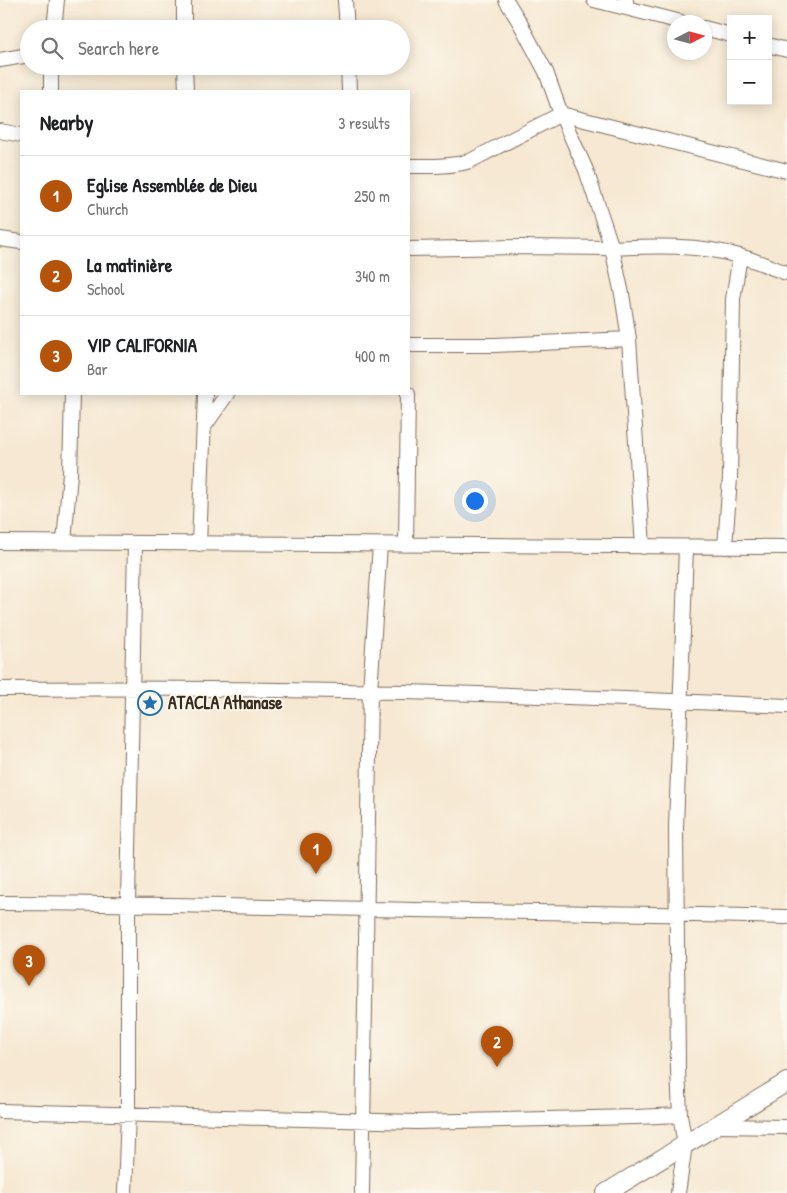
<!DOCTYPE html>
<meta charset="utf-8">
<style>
body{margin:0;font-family:"Patrick Hand",sans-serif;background:#f2f2f2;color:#202124}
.controls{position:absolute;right:15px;top:15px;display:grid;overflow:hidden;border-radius:0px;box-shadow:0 2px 12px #0003}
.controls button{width:45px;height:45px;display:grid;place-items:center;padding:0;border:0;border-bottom:1px solid #e0e0e0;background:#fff;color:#202124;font:25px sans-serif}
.compass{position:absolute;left:667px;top:15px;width:45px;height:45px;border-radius:50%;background:#fff;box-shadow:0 2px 12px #0003;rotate:84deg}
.you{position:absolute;left:474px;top:500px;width:18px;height:18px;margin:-12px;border:4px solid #fff;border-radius:50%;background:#1a73e8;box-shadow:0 0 0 8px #1a73e833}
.badge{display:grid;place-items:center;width:32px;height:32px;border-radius:50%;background:#b45309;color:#fff;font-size:16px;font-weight:700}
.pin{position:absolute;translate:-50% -41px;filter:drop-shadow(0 1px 2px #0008)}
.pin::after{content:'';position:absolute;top:26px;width:18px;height:15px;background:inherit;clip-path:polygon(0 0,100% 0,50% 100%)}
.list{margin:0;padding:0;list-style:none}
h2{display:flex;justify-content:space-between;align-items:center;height:65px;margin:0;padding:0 20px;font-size:21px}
h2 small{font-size:16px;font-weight:400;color:#757577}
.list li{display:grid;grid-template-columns:32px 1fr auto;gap:15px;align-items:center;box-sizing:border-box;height:80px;padding:0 20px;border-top:1px solid #e0e0e0}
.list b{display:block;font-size:19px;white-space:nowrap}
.list p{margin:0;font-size:16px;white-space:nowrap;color:#757577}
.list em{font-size:16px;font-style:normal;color:#757577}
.icon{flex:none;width:28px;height:28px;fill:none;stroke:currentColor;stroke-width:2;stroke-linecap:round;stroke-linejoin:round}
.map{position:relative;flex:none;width:787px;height:1193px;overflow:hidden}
.search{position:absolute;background:#fff;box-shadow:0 2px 12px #0003;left:20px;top:20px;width:390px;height:55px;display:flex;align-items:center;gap:12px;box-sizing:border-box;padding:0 18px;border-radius:28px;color:#757577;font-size:19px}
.panel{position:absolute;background:#fff;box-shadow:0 2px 12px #0003;left:20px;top:90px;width:390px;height:305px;border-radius:0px}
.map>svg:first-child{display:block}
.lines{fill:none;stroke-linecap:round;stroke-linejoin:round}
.minor-casing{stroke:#7c6c5d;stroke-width:16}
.major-casing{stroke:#7c6c5d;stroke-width:20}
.minor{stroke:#fff;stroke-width:14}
.major{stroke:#fff;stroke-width:18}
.labels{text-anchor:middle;stroke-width:4;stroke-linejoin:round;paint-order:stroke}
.poi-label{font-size:18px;font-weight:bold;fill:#3b2a1e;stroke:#fbf7ec;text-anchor:start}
</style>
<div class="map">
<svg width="787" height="1193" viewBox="0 0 787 1193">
<rect width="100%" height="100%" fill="#fbf7ec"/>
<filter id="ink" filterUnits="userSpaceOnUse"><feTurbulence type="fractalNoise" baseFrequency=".02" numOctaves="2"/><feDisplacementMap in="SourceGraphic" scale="10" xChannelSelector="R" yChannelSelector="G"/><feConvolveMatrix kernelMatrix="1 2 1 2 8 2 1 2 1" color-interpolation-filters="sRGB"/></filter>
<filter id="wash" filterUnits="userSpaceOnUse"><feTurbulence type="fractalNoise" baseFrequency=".0096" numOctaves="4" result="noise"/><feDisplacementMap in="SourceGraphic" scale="20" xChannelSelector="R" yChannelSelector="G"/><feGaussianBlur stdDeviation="1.12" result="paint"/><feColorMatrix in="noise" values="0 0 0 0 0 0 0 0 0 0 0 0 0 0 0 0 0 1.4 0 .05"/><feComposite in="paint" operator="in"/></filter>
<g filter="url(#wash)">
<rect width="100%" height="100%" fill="#f6e8d2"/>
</g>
<g filter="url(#ink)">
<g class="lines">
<defs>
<path id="minor" d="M 184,0 L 184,29
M 345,0 L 347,29
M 594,0 L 626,8
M 626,0 L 626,8 L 681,22
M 704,28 L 731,35
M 54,29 L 57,0
M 768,45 L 787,50
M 0,60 L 29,55
M 185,66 L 186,91
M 348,66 L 349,91
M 51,91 L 51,66
M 0,131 L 21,135
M 409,166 C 430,166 450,167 470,161 L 561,114 L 787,171
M 0,239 L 21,242
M 409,249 L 520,247 L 612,248 L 586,170 L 561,114 L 546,72 L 520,23 L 506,0
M 629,339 L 643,547
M 409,345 L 495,345 L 629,339 L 622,294 L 612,248 C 654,246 698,244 739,256 C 756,260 771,268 787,273
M 204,427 L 227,394
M 0,542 L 787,547
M 64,542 L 70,474 L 72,394
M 199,544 L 205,394
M 406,545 L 408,394
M 725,547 L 730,478 L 733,299 L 740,256
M 0,689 C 262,687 525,693 787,706
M 0,903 C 123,903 245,907 368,909 C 508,912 647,913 787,917
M 0,1111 L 416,1122 L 636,1117 L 680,1115
M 716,1126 L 787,1127
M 125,1193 L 128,1113 L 128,903 L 135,543
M 362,1193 L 370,691 L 380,545
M 678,1193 L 685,1145 L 680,1115 L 678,1069 L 676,827 L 686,547"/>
<path id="major" d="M 606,1193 L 787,1082"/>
</defs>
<!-- minor casing -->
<use href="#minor" class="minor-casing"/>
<!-- major casing -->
<use href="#major" class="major-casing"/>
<!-- minor -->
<use href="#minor" class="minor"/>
<!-- major -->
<use href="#major" class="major"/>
</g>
</g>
<!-- icons -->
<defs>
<symbol id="sight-ring" viewBox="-11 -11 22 22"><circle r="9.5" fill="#fbf7ec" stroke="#1f6fb2" stroke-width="1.5"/><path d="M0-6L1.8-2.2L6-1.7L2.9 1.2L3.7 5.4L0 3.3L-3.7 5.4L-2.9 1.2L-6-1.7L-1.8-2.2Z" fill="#1f6fb2"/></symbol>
</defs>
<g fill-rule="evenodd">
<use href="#sight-ring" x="136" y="689" width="28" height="28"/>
</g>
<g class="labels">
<!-- poi labels -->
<g class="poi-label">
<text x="168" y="709">ATACLA Athanase</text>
</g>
</g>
</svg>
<div class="controls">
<button>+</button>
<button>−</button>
</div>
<svg class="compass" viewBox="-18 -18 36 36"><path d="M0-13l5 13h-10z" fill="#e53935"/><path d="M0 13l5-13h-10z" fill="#757577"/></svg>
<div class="you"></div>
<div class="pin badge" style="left:316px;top:874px">1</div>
<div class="pin badge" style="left:497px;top:1067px">2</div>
<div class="pin badge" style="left:29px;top:986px">3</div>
<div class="search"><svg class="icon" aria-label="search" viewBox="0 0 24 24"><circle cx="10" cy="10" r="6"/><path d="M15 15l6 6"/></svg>Search here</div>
<section class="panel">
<h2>Nearby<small>3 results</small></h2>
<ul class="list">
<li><span class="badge">1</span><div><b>Eglise Assemblée de Dieu</b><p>Church</p></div><em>250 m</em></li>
<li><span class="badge">2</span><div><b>La matinière</b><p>School</p></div><em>340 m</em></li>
<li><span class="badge">3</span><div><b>VIP CALIFORNIA</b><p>Bar</p></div><em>400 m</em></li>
</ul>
</section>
</div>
